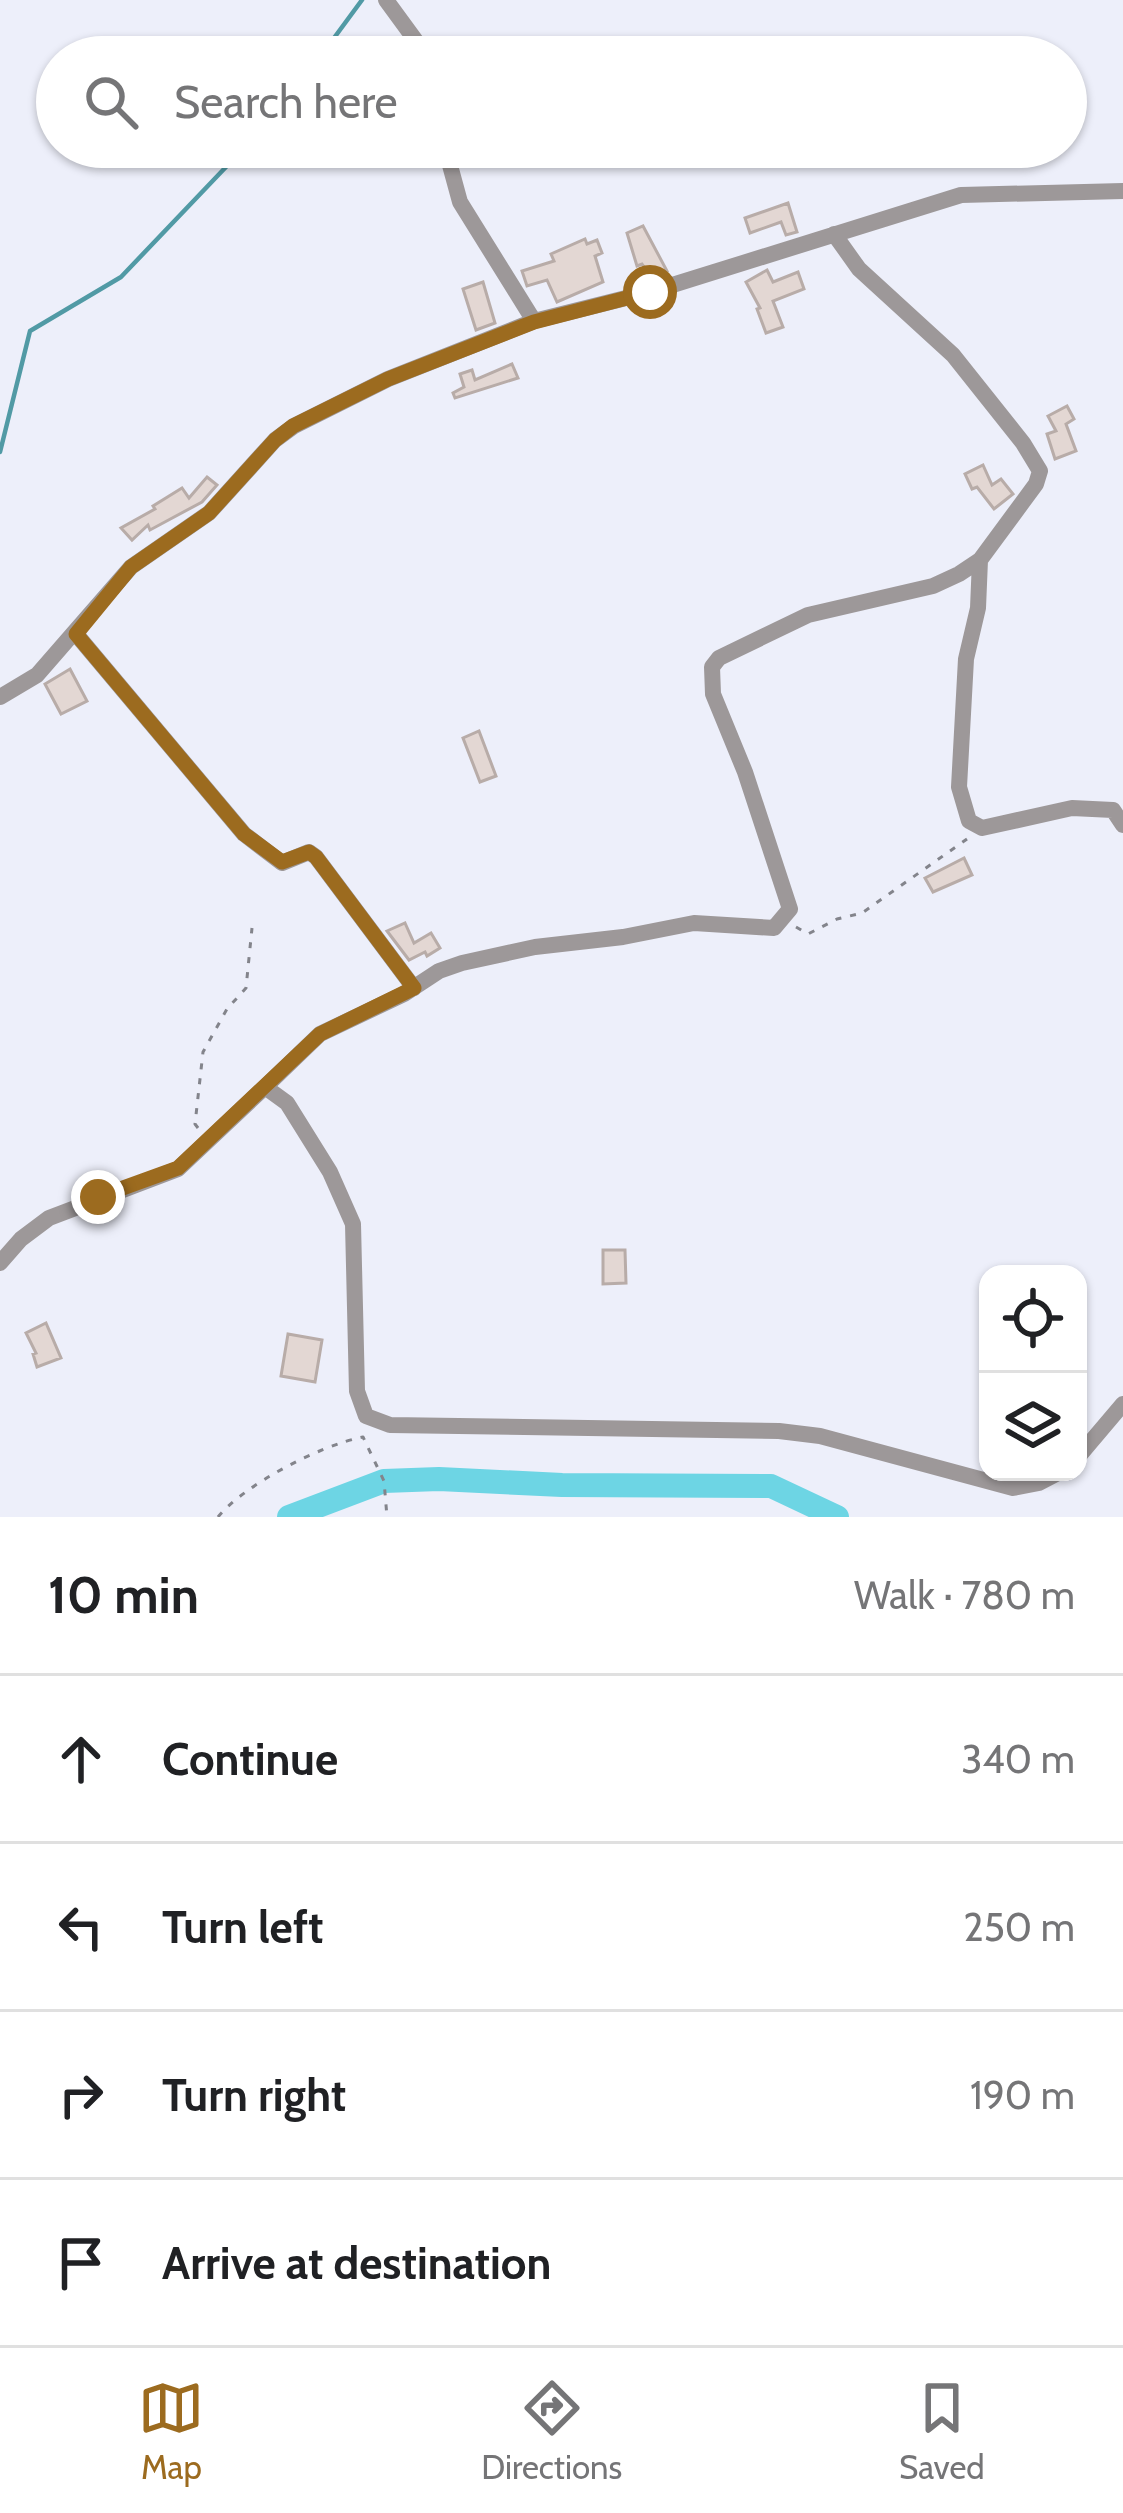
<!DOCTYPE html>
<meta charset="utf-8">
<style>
body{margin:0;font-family:Cabin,sans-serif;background:#f2f2f2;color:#202124}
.controls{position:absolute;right:36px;bottom:36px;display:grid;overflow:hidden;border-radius:24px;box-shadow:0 3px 9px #0004}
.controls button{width:108px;height:108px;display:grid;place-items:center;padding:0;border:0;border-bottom:3px solid #e0e0e0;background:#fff;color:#202124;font:60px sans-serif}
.stop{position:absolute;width:36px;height:36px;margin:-27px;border:9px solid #9c6b1f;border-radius:50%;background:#fff}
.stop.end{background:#9c6b1f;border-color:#fff;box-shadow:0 3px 12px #0008}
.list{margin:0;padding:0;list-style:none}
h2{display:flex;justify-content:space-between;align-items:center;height:156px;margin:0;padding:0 48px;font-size:51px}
h2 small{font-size:39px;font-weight:400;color:#757577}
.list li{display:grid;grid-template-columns:78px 1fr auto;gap:36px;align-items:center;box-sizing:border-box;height:168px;padding:0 48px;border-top:3px solid #e0e0e0}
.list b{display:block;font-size:45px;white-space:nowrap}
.list em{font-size:39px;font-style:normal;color:#757577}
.icon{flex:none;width:66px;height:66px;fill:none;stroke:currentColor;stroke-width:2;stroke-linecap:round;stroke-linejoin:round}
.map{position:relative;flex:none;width:1123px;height:1517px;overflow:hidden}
.search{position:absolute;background:#fff;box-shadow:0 3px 9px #0004;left:36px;right:36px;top:36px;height:132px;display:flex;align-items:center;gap:30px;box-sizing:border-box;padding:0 42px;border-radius:66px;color:#757577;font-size:45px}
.sheet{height:828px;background:#fff}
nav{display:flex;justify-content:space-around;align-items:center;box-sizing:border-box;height:168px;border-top:3px solid #e0e0e0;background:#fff;font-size:33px;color:#757577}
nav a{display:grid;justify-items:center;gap:6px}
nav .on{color:#9c6b1f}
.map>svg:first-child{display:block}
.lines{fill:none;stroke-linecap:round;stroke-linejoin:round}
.stream{stroke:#519aa5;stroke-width:4.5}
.river{stroke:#6dd5e4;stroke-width:24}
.building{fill:#e3d7d3;stroke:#b8aca8;stroke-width:3}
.path{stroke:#83848b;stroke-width:3;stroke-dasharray:6 9;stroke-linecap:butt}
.minor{stroke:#9d9899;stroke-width:16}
.route{stroke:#9c6b1f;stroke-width:15}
</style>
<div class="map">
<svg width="1123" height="1517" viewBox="0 0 1123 1517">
<rect width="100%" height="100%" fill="#edeffa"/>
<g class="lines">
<!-- stream -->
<path class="stream" d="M 320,57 L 362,0
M 0,452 L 30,331 L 121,277 L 245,147"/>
<!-- river -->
<path class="river" d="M 289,1517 L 384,1481 L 439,1479 L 562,1485 L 771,1486 L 837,1517"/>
</g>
<!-- building -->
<path class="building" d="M 788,203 L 797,232 L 786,235 L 781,222 L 750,233 L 745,218 Z
M 643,226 L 667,271 L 652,278 L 642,264 L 637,266 L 627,233 Z
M 585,239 L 587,244 L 597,240 L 602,253 L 595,256 L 603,282 L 557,302 L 547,280 L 527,286 L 522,271 L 554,261 L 551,254 Z
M 767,270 L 773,282 L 798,272 L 804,289 L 773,301 L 783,327 L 766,333 L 757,309 L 760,308 L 746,282 Z
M 483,282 L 495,323 L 476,330 L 463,289 Z
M 512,364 L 518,378 L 455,398 L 453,393 L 464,387 L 460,374 L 472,370 L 475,380 Z
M 1067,406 L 1074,419 L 1066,424 L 1076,451 L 1055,459 L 1047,434 L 1056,431 L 1048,416 Z
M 983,465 L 992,485 L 1001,479 L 1013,494 L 994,509 L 977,487 L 972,489 L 965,474 Z
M 207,477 L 217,485 L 202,502 L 150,530 L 148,525 L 132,540 L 121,528 L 155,509 L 153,506 L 182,488 L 189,498 Z
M 70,669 L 87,701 L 61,714 L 45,684 Z
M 479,731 L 496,776 L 480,782 L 463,738 Z
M 964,858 L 972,875 L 933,892 L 925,878 Z
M 405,923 L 414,943 L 431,933 L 440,948 L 427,956 L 425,952 L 409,960 L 387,931 Z
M 603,1250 L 625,1250 L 626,1283 L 603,1284 Z
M 46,1323 L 61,1358 L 37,1367 L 33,1354 L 36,1353 L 26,1333 Z
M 288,1334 L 322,1340 L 315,1382 L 281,1376 Z"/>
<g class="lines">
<!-- path -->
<path class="path" d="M 796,927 L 808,934 L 837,919 L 862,913 L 967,839
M 198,1128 L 195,1124 L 203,1052 L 227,1009 L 246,988 L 252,928
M 218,1517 C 245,1484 321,1445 363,1437 L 384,1481 L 387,1517"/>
<!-- minor -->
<path class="minor" d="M 386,0 L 416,41 L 422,57
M 445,147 L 460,202 L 534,321
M 980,560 L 978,608 L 966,659 L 959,787 L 969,821 L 982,828 L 1072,808 L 1113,810 L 1123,825
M 76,634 L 244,834 L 282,863 L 309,852 L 316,857 L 414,988
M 0,697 L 37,675 L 131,567 L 209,513 L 275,440 L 294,426 L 388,379 L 534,321 L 650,292 L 961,195 L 1123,191
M 265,1087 L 320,1034 L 404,994 L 439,971 L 462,963 L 535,947 L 623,937 L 694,923 L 774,928 L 790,909 L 745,772 L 713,694 L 712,667 L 719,658 L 808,615 L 933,586 L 959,574 L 980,560 L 1036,484 L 1040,471 L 1023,443 L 953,355 L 859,269 L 834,234
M 0,1263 L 21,1239 L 49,1218 L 178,1169 L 265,1087 L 287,1103 L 330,1172 L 353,1224 L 357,1391 L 366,1416 L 390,1425 L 779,1431 L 820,1436 L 1013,1488 L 1039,1483 L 1060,1472
M 1078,1457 L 1123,1404"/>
</g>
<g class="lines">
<!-- route -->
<path class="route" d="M 98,1197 L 178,1168 L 320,1034 L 414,988 L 316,857 L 309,852 L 282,862 L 244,834 L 76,634 L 131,567 L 209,513 L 275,440 L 293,426 L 388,379 L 534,322 L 650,292"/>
</g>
</svg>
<div class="controls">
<button><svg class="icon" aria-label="locate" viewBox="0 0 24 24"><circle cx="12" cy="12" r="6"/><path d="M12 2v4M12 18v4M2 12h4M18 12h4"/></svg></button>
<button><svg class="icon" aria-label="layers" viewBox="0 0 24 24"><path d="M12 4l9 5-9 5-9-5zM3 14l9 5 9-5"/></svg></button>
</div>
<div class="stop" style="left:650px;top:292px"></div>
<div class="stop end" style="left:98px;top:1197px"></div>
<div class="search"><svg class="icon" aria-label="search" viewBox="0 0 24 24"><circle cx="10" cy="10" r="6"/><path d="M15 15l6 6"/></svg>Search here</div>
</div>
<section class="sheet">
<h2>10 min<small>Walk · 780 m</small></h2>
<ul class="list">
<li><svg class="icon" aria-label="ahead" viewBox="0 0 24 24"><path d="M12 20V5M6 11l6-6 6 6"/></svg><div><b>Continue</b></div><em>340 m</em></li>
<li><svg class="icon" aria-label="left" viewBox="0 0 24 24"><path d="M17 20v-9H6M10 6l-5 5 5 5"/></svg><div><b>Turn left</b></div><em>250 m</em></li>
<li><svg class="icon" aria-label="right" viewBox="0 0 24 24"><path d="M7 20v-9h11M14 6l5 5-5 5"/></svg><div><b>Turn right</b></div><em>190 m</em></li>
<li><svg class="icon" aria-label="arrive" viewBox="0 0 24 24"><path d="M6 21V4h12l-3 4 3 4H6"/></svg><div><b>Arrive at destination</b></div></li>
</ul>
</section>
<nav>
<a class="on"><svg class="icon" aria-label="map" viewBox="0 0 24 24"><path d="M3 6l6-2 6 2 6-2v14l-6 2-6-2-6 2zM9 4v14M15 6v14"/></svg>Map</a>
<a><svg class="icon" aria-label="directions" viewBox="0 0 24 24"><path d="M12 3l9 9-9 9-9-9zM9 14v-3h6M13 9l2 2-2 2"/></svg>Directions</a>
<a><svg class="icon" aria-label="saved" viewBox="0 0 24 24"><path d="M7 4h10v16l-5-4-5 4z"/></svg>Saved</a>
</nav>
